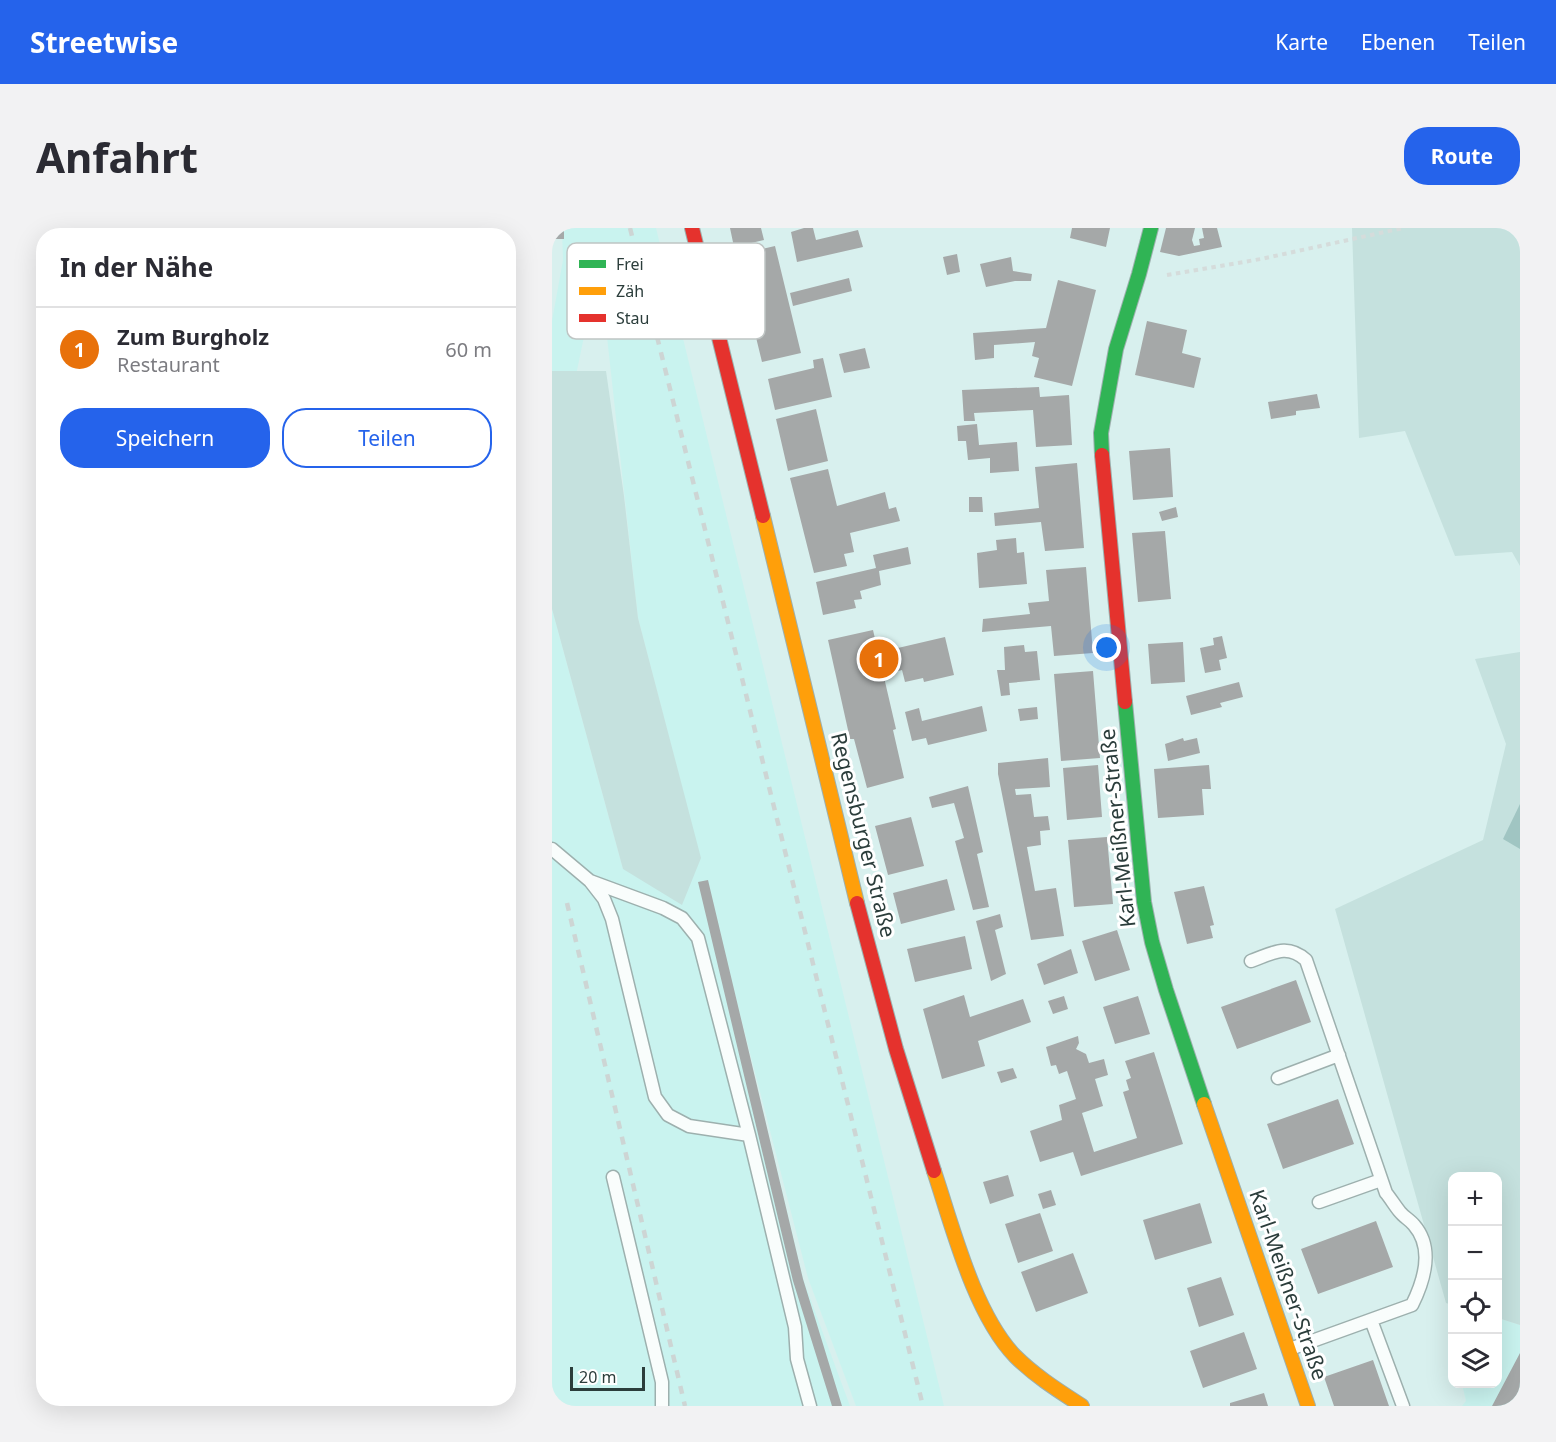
<!DOCTYPE html>
<html lang="de">
<meta charset="utf-8">
<style>
body{margin:0;font-family:"Noto Sans",sans-serif;background:#f2f2f3;color:#2b2b33}
.controls{position:absolute;right:18px;bottom:18px;display:grid;overflow:hidden;border-radius:12px;box-shadow:0 6px 24px #0002}
.controls button{width:54px;height:54px;display:grid;place-items:center;padding:0;border:0;border-bottom:2px solid #e1e1e2;background:#fff;color:#2b2b33;font:30px sans-serif}
.scale{position:absolute;left:18px;bottom:15px;width:75px;box-sizing:border-box;padding-left:6px;border:3px solid #2b3d3b;border-top:0;font-size:16px;line-height:21px;white-space:nowrap;color:#2b3d3b;-webkit-text-stroke:4px #fff;paint-order:stroke}
.you{position:absolute;left:555px;top:420px;width:21px;height:21px;margin:-15px;border:4px solid #fff;border-radius:50%;background:#1a73e8;box-shadow:0 0 0 9px #1a73e833}
.badge{display:grid;place-items:center;width:39px;height:39px;border-radius:50%;background:#2563eb;color:#fff;font-size:20px;font-weight:700}
.pin{position:absolute;translate:-50% -50%;border:3px solid #fff;box-shadow:0 2px 6px #0006}
.list{margin:0;padding:0;list-style:none}
h2{display:flex;justify-content:space-between;align-items:center;height:78px;margin:0;padding:0 24px;font-size:26px}
h2 small{font-size:20px;font-weight:400;color:#7c7c81}
.list li{display:grid;grid-template-columns:39px 1fr auto;gap:18px;align-items:center;box-sizing:border-box;height:84px;padding:0 24px;border-top:2px solid #e1e1e2}
.list b{display:block;font-size:22px;white-space:nowrap}
.list p{margin:0;font-size:20px;white-space:nowrap;color:#7c7c81}
.list em{font-size:20px;font-style:normal;color:#7c7c81}
.actions{display:flex;gap:12px;padding:18px 24px}
.actions a{flex:1;padding:14px 0;border:2px solid #2563eb;border-radius:24px;text-align:center;font-size:21px;color:#2563eb}
.actions .main{background:#2563eb;color:#fff}
.icon{flex:none;width:33px;height:33px;fill:none;stroke:currentColor;stroke-width:2;stroke-linecap:round;stroke-linejoin:round}
.map{position:relative;flex:none;width:968px;height:1178px;overflow:hidden;border-radius:24px}
header{display:flex;align-items:center;gap:36px;box-sizing:border-box;height:84px;padding:0 30px;background:#2563eb;color:#fff}
header strong{font-size:28px}
nav{display:flex;gap:33px;margin-inline-start:auto;font-size:21px}
.intro{display:flex;align-items:center;justify-content:space-between;box-sizing:border-box;height:144px;padding:0 36px}
h1{margin:0;font-size:42px}
.button{padding:15px 27px;border-radius:24px;background:#2563eb;color:#fff;font-size:21px;font-weight:700}
main{display:flex;gap:36px;padding:0 36px}
aside{flex:1;background:#fff;border-radius:24px;box-shadow:0 6px 24px #0002}
.map>svg:first-child{display:block}
.built{fill:#c9f3ef}
.green{fill:#c5e1de}
.water{fill:#a0c5c2}
.building{fill:#a5a8a8}
.lines{fill:none;stroke-linecap:round;stroke-linejoin:round}
.lane-casing{stroke:#9db0ae;stroke-width:15}
.fast-casing{stroke:#9db0ae;stroke-width:16}
.slow-casing{stroke:#9db0ae;stroke-width:16}
.jam-casing{stroke:#9db0ae;stroke-width:16}
.path{stroke:#d5dcdb;stroke-width:4;stroke-dasharray:4.5 4.5;stroke-linecap:butt}
.lane{stroke:#f9fdfc;stroke-width:12}
.fast{stroke:#30b455;stroke-width:14}
.slow{stroke:#ff9f0a;stroke-width:14}
.jam{stroke:#e5322d;stroke-width:14}
.rail{stroke:#cdd5d4;stroke-width:4.5;stroke-dasharray:8 8;stroke-linecap:butt}
.labels{text-anchor:middle;stroke-width:6;stroke-linejoin:round;paint-order:stroke}
.street-label{font-size:21px;fill:#2b3d3b;stroke:#fff}
.key{fill:#fff;stroke:#bfc5c4;stroke-width:1.5}
.key-label{font-size:16px;fill:#2b3d3b}
</style>
<header>
<strong>Streetwise</strong>
<nav><a>Karte</a><a>Ebenen</a><a>Teilen</a></nav>
</header>
<div class="intro"><h1>Anfahrt</h1><a class="button">Route</a></div>
<main>
<aside>
<h2>In der Nähe<small></small></h2>
<ul class="list">
<li><span class="badge" style="background:#e8710a">1</span><div><b>Zum Burgholz</b><p>Restaurant</p></div><em>60 m</em></li>
</ul>
<div class="actions"><a class="main">Speichern</a><a>Teilen</a></div>
</aside>
<div class="map">
<svg width="968" height="1178" viewBox="0 0 968 1178">
<rect width="100%" height="100%" fill="#d8f0ee"/>
<!-- built -->
<path class="built" d="M 10,0 L 104,0 L 392,1178 L 304,1178 L 256,1050 L 182,763 L 251,1051 L 298,1178 L 0,1178 L 0,381 L 71,641 L 148,629 L 86,390 L 47,36 L 23,152 L 0,215 L 0,93 L 11,32 Z
M 946,1090 L 968,1097 L 968,1178 L 910,1178 L 914,1173 L 910,1156 L 945,1156 Z"/>
<!-- green -->
<path class="green" d="M 800,0 L 968,0 L 968,338 L 960,324 L 903,328 L 853,203 L 807,210 Z
M 0,143 L 54,143 L 72,268 L 86,390 L 149,630 L 130,677 L 71,641 L 0,381 Z
M 968,424 L 968,1097 L 946,1090 L 945,948 L 900,948 L 900,1077 L 894,1075 L 783,681 L 931,612 L 954,516 L 923,431 Z"/>
<!-- water -->
<path class="water" d="M 968,576 L 968,621 L 951,611 Z"/>
<!-- building -->
<path class="building" d="M 0,0 L 12,0 L 12,11 L 0,11 Z
M 178,0 L 209,0 L 212,12 L 182,19 Z
M 252,0 L 261,0 L 264,12 L 306,2 L 311,19 L 245,34 L 239,4 Z
M 520,0 L 558,0 L 554,19 L 518,10 Z
M 614,0 L 643,0 L 640,12 L 642,18 L 648,17 L 647,11 L 652,10 L 650,0 L 665,0 L 670,19 L 627,28 L 608,24 Z
M 223,18 L 249,125 L 210,134 L 184,27 Z
M 405,26 L 408,44 L 395,47 L 391,29 Z
M 459,29 L 461,43 L 480,46 L 479,53 L 463,53 L 434,59 L 428,36 Z
M 297,50 L 300,63 L 241,78 L 238,65 Z
M 506,52 L 544,62 L 520,158 L 482,149 L 487,130 L 480,128 L 483,114 L 442,117 L 442,130 L 423,132 L 421,105 L 494,100 Z
M 595,93 L 635,102 L 630,125 L 649,130 L 642,160 L 583,147 Z
M 313,120 L 318,140 L 292,145 L 287,126 Z
M 271,130 L 280,169 L 223,182 L 216,151 L 262,140 L 261,132 Z
M 487,159 L 488,169 L 517,167 L 520,217 L 484,219 L 481,182 L 422,185 L 423,193 L 412,193 L 410,162 Z
M 765,166 L 768,180 L 744,183 L 744,187 L 719,191 L 716,174 Z
M 264,181 L 276,233 L 236,243 L 224,191 Z
M 425,196 L 427,217 L 465,214 L 467,243 L 438,245 L 438,230 L 416,232 L 414,213 L 406,213 L 405,198 Z
M 618,220 L 621,269 L 581,272 L 577,223 Z
M 525,235 L 532,320 L 493,323 L 489,294 L 443,298 L 442,285 L 487,280 L 483,239 Z
M 276,241 L 285,278 L 333,264 L 337,281 L 344,279 L 348,293 L 298,305 L 302,324 L 292,326 L 295,338 L 262,345 L 238,250 Z
M 417,269 L 430,269 L 431,284 L 417,284 Z
M 624,279 L 626,289 L 610,293 L 607,284 Z
M 613,303 L 619,371 L 586,374 L 580,305 Z
M 464,310 L 465,325 L 472,324 L 475,356 L 427,360 L 425,325 L 445,322 L 444,312 Z
M 356,319 L 359,336 L 327,343 L 329,357 L 308,363 L 310,371 L 302,372 L 304,380 L 271,387 L 264,354 L 324,340 L 321,327 Z
M 534,339 L 541,425 L 502,428 L 499,398 L 430,404 L 431,391 L 478,386 L 476,375 L 497,373 L 494,342 Z
M 321,402 L 344,501 L 341,502 L 352,550 L 315,560 L 302,511 L 298,511 L 276,412 Z
M 670,408 L 675,430 L 667,432 L 669,442 L 653,445 L 648,420 L 662,417 L 661,410 Z
M 393,409 L 402,447 L 372,454 L 371,450 L 353,454 L 350,442 L 339,445 L 333,423 Z
M 631,414 L 633,454 L 599,456 L 596,416 Z
M 472,417 L 473,424 L 485,423 L 488,452 L 457,455 L 458,467 L 449,468 L 445,442 L 453,442 L 452,419 Z
M 541,443 L 548,530 L 509,533 L 502,446 Z
M 687,454 L 691,469 L 668,475 L 670,479 L 639,487 L 634,468 Z
M 430,478 L 435,503 L 376,517 L 374,510 L 360,513 L 353,484 L 367,480 L 370,493 Z
M 485,479 L 486,491 L 468,493 L 466,481 Z
M 631,510 L 632,513 L 645,510 L 648,525 L 616,533 L 613,516 Z
M 496,530 L 498,559 L 463,561 L 464,567 L 479,566 L 482,589 L 496,588 L 498,602 L 488,603 L 489,617 L 475,619 L 483,663 L 504,660 L 512,708 L 479,712 L 446,546 L 446,535 Z
M 546,537 L 550,589 L 515,592 L 511,540 Z
M 657,537 L 659,561 L 650,561 L 652,587 L 606,590 L 602,541 Z
M 416,558 L 431,624 L 425,626 L 437,679 L 421,682 L 403,613 L 412,610 L 402,575 L 380,580 L 377,569 Z
M 359,589 L 372,638 L 336,647 L 323,598 Z
M 555,609 L 561,676 L 522,679 L 516,612 Z
M 395,651 L 403,682 L 349,696 L 341,665 Z
M 156,652 L 251,1051 L 290,1178 L 280,1178 L 241,1053 L 146,654 Z
M 652,658 L 662,697 L 658,698 L 661,710 L 635,716 L 622,664 Z
M 448,686 L 451,699 L 443,702 L 454,746 L 439,753 L 424,693 Z
M 565,702 L 578,742 L 543,753 L 530,713 Z
M 413,708 L 420,741 L 363,754 L 355,721 Z
M 519,721 L 526,745 L 492,757 L 485,736 Z
M 744,752 L 759,794 L 685,821 L 669,779 Z
M 412,767 L 418,789 L 471,771 L 479,794 L 426,813 L 433,838 L 390,851 L 371,781 Z
M 512,768 L 516,781 L 501,786 L 496,773 Z
M 586,768 L 598,806 L 563,816 L 551,779 Z
M 526,808 L 527,815 L 524,821 L 534,826 L 537,835 L 552,831 L 556,847 L 543,851 L 551,878 L 530,885 L 542,924 L 585,910 L 571,864 L 577,862 L 574,852 L 579,850 L 573,833 L 602,824 L 631,916 L 529,948 L 521,924 L 488,934 L 478,903 L 510,892 L 507,877 L 524,871 L 515,843 L 507,846 L 504,837 L 499,838 L 494,819 Z
M 461,840 L 465,850 L 449,855 L 445,844 Z
M 786,871 L 802,916 L 731,941 L 715,896 Z
M 456,947 L 462,968 L 438,976 L 431,954 Z
M 499,962 L 504,977 L 491,981 L 486,966 Z
M 648,975 L 660,1015 L 603,1032 L 591,992 Z
M 488,985 L 501,1023 L 466,1035 L 453,996 Z
M 824,993 L 841,1039 L 766,1066 L 749,1021 Z
M 521,1025 L 536,1065 L 484,1084 L 469,1044 Z
M 669,1049 L 682,1087 L 647,1099 L 635,1060 Z
M 692,1104 L 705,1141 L 651,1160 L 638,1123 Z
M 968,1125 L 968,1178 L 940,1178 Z
M 821,1132 L 837,1178 L 782,1178 L 772,1149 Z
M 712,1165 L 716,1178 L 678,1178 L 678,1175 Z"/>
<g class="lines">
<defs>
<path id="lane" d="M 0,621 L 38,653 L 52,671 L 60,691 L 103,869 L 116,887 L 137,898 L 197,907
M 38,653 L 111,680 L 130,690 L 146,710 L 197,907 L 243,1099 L 245,1131 L 258,1178
M 699,733 C 721,725 735,715 754,732 L 834,965 C 839,971 843,978 848,984 C 852,989 858,992 862,997 C 882,1020 872,1053 860,1077 L 738,1121
M 726,850 L 787,827
M 61,949 L 110,1154 L 110,1178
M 767,974 L 829,952
M 819,1092 L 851,1178"/>
<path id="fast" d="M 550,227 L 549,205 L 564,121 L 587,46 L 599,0
M 573,474 L 592,674 L 600,714 L 614,762 L 652,876"/>
<path id="slow" d="M 211,288 L 305,675
M 652,876 L 756,1178
M 382,943 C 401,1000 422,1085 463,1128 C 483,1148 507,1163 530,1178"/>
<path id="jam" d="M 140,0 L 211,288
M 550,227 L 573,474
M 305,675 L 344,821 L 382,943"/>
</defs>
<!-- lane casing -->
<use href="#lane" class="lane-casing"/>
<!-- fast casing -->
<use href="#fast" class="fast-casing"/>
<!-- slow casing -->
<use href="#slow" class="slow-casing"/>
<!-- jam casing -->
<use href="#jam" class="jam-casing"/>
<!-- path -->
<path class="path" d="M 615,47 L 709,31 L 851,0"/>
<!-- lane -->
<use href="#lane" class="lane"/>
<!-- fast -->
<use href="#fast" class="fast"/>
<!-- slow -->
<use href="#slow" class="slow"/>
<!-- jam -->
<use href="#jam" class="jam"/>
<!-- rail -->
<path class="rail" d="M 78,0 L 371,1178
M 15,675 L 133,1178"/>
</g>
<g class="labels">
<!-- street labels -->
<g class="street-label">
<text transform="translate(566 600) rotate(-96)" y="7">Karl-Meißner-Straße</text>
<text transform="translate(311 607) rotate(76)" y="7">Regensburger Straße</text>
<text transform="translate(736 1057) rotate(71)" y="7">Karl-Meißner-Straße</text>
</g>
</g>
<!-- legend -->
<rect x="15" y="15" width="198" height="96" rx="9" class="key"/>
<rect x="27" y="32" width="27" height="8" fill="#30b455"/>
<rect x="27" y="59" width="27" height="8" fill="#ff9f0a"/>
<rect x="27" y="86" width="27" height="8" fill="#e5322d"/>
<g class="key-label">
<text x="64" y="42">Frei</text>
<text x="64" y="69">Zäh</text>
<text x="64" y="96">Stau</text>
</g>
</svg>
<div class="controls">
<button>+</button>
<button>−</button>
<button><svg class="icon" aria-label="locate" viewBox="0 0 24 24"><circle cx="12" cy="12" r="6"/><path d="M12 2v4M12 18v4M2 12h4M18 12h4"/></svg></button>
<button><svg class="icon" aria-label="layers" viewBox="0 0 24 24"><path d="M12 4l9 5-9 5-9-5zM3 14l9 5 9-5"/></svg></button>
</div>
<div class="scale">20 m</div>
<div class="you"></div>
<div class="pin badge" style="left:327px;top:431px;background:#e8710a">1</div>
</div>
</main>
